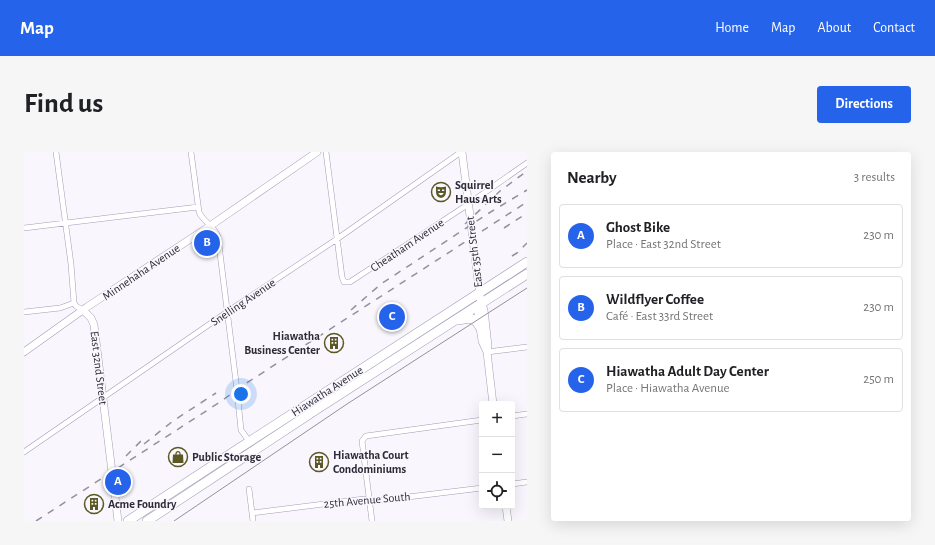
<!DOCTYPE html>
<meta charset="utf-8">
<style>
body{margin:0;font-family:"Alegreya Sans",sans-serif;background:#f6f6f6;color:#202124}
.controls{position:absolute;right:12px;bottom:12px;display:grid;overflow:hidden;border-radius:4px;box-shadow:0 4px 16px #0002}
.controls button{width:36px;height:36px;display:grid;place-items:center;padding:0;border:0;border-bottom:1px solid #e0e0e0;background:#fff;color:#202124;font:20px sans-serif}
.you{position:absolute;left:217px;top:242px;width:14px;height:14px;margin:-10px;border:3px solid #fff;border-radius:50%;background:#1a73e8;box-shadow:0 0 0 6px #1a73e833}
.badge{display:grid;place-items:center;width:26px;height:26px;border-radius:50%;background:#2563eb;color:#fff;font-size:13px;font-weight:700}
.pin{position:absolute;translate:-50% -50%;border:2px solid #fff;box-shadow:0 1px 4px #0006}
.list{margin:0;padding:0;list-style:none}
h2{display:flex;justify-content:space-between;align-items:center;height:52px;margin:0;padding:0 16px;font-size:17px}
h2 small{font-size:13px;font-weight:400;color:#757577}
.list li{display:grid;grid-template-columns:26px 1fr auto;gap:12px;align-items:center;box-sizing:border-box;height:64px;margin:0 8px 8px;padding:0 8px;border:1px solid #e0e0e0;border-radius:4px}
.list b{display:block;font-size:15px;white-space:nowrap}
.list p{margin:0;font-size:13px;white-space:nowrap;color:#757577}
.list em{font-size:13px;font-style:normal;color:#757577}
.icon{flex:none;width:22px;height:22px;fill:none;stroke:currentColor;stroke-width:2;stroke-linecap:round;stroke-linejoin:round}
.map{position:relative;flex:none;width:503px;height:369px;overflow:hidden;border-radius:4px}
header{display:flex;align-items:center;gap:24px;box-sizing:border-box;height:56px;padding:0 20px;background:#2563eb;color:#fff}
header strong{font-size:19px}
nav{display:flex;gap:22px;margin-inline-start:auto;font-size:14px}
.intro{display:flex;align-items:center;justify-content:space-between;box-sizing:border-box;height:96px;padding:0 24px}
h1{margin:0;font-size:28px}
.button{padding:10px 18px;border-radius:4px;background:#2563eb;color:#fff;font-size:14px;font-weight:700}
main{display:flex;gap:24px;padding:0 24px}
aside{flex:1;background:#fff;border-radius:4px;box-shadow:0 4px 16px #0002}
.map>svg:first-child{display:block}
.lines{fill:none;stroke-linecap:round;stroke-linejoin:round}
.street-casing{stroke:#a49bb9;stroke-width:6}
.secondary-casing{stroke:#a49bb9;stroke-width:8}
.highway-casing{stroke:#a49bb9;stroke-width:10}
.street{stroke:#fff;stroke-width:5}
.secondary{stroke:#fff;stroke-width:7}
.highway{stroke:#fff;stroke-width:9}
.tram{stroke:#93919a;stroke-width:1}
.rail{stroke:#93919a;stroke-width:1.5;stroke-dasharray:7 7;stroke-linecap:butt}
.labels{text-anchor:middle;stroke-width:3;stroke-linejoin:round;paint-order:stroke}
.poi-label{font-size:12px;font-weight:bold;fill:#2e2b37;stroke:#f9f7fd;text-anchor:start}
.street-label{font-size:12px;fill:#2e2b37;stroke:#f9f7fd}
</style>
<header>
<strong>Map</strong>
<nav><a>Home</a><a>Map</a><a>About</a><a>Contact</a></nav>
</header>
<div class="intro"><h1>Find us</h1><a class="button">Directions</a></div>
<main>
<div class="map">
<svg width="503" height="369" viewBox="0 0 503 369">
<rect width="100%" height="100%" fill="#f9f7fd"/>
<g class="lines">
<defs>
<path id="street" d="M 32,0 L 47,112 L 50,151 L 52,154 L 59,158
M 167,0 L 175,60 C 179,70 191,74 194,85 L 213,238 L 217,278 L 225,289
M 302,0 L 318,125 L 320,130 L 326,130 L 440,55 L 503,11
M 0,76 L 174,55
M 0,160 L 36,156 L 50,151
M 463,200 L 503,195
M 488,264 L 503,262
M 0,300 L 209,156 L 313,87 L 437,0
M 488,332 L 503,330
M 225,337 L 229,369
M 228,361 L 340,347 L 351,349 L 458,336
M 348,369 L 338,289 L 342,284 L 458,268"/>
<path id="secondary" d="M 438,0 L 457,152 L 454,162 L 458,189 L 463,200
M 457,152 L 459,155 L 460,158 L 464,194 L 463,200 L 469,252
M 59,158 L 67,166 L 70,173 L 94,369
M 0,200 L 63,155 L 186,74 L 293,0
M 482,354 L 484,369"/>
<path id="highway" d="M 434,168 C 445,166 450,164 456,175
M 104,369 L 214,297 L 503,110
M 123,369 L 293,257 L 503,122"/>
</defs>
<!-- street casing -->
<use href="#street" class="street-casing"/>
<!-- secondary casing -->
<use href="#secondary" class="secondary-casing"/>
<!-- highway casing -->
<use href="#highway" class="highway-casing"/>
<!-- street -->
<use href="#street" class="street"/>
<!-- secondary -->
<use href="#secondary" class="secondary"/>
<!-- highway -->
<use href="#highway" class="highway"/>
<!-- tram -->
<path class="tram" d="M 150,369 L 323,252 L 503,136"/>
<!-- rail -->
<path class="rail" d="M 441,72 L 476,39 L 503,19
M 480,76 L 503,61
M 488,104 L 493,101 L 503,91
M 327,158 L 357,132 L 465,61 L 503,38
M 120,292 L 149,269 L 192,241
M 102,304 L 121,285
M 12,369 L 196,250 L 218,234 L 503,50"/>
</g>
<!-- icons -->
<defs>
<symbol id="theatre-ring" viewBox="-11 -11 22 22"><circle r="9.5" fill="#f9f7fd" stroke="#5c5825" stroke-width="1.5"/><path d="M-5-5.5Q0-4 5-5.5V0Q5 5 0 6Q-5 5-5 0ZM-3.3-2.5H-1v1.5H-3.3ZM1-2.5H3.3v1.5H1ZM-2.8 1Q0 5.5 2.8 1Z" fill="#5c5825"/></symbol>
<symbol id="building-ring" viewBox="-11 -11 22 22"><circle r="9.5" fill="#f9f7fd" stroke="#5c5825" stroke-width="1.5"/><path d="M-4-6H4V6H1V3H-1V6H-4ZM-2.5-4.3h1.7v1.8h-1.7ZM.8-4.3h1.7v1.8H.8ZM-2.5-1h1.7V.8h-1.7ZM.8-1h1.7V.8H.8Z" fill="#5c5825"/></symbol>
<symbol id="shop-ring" viewBox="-11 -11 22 22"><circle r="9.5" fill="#f9f7fd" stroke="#5c5825" stroke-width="1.5"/><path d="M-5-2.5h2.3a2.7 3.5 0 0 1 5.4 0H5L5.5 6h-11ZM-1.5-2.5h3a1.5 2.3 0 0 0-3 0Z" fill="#5c5825"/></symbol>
</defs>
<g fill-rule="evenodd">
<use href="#theatre-ring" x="406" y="29" width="22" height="22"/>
<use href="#building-ring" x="299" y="180" width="22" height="22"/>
<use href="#shop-ring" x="143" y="294" width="22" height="22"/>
<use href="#building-ring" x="284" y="299" width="22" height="22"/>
<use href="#building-ring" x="59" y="341" width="22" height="22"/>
</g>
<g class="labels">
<!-- poi labels -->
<g class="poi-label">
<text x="431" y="37">Squirrel<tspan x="431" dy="14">Haus Arts</tspan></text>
<text x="296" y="188" text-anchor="end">Hiawatha<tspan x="296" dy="14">Business Center</tspan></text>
<text x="309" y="307">Hiawatha Court<tspan x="309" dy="14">Condominiums</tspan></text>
<text x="168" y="309">Public Storage</text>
<text x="84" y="356">Acme Foundry</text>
</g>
<!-- street labels -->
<g class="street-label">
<text transform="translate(383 93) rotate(-34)" y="4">Cheatham Avenue</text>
<text transform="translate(450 100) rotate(-97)" y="4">East 35th Street</text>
<text transform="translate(117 120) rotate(-34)" y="4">Minnehaha Avenue</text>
<text transform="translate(219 150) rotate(-34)" y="4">Snelling Avenue</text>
<text transform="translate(75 216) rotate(83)" y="4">East 32nd Street</text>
<text transform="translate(303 239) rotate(-33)" y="4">Hiawatha Avenue</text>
<text transform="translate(343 348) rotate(-5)" y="4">25th Avenue South</text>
</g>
</g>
</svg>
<div class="controls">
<button>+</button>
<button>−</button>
<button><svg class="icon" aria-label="locate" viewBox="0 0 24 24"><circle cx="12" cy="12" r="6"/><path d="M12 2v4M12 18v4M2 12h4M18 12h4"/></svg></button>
</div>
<div class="you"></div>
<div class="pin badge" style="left:94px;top:330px">A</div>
<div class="pin badge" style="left:183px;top:91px">B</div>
<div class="pin badge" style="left:368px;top:165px">C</div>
</div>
<aside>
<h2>Nearby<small>3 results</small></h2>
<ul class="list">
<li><span class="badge">A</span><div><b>Ghost Bike</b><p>Place · East 32nd Street</p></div><em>230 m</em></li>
<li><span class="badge">B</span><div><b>Wildflyer Coffee</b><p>Café · East 33rd Street</p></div><em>230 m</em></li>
<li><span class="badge">C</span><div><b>Hiawatha Adult Day Center</b><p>Place · Hiawatha Avenue</p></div><em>250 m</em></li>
</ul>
</aside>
</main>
